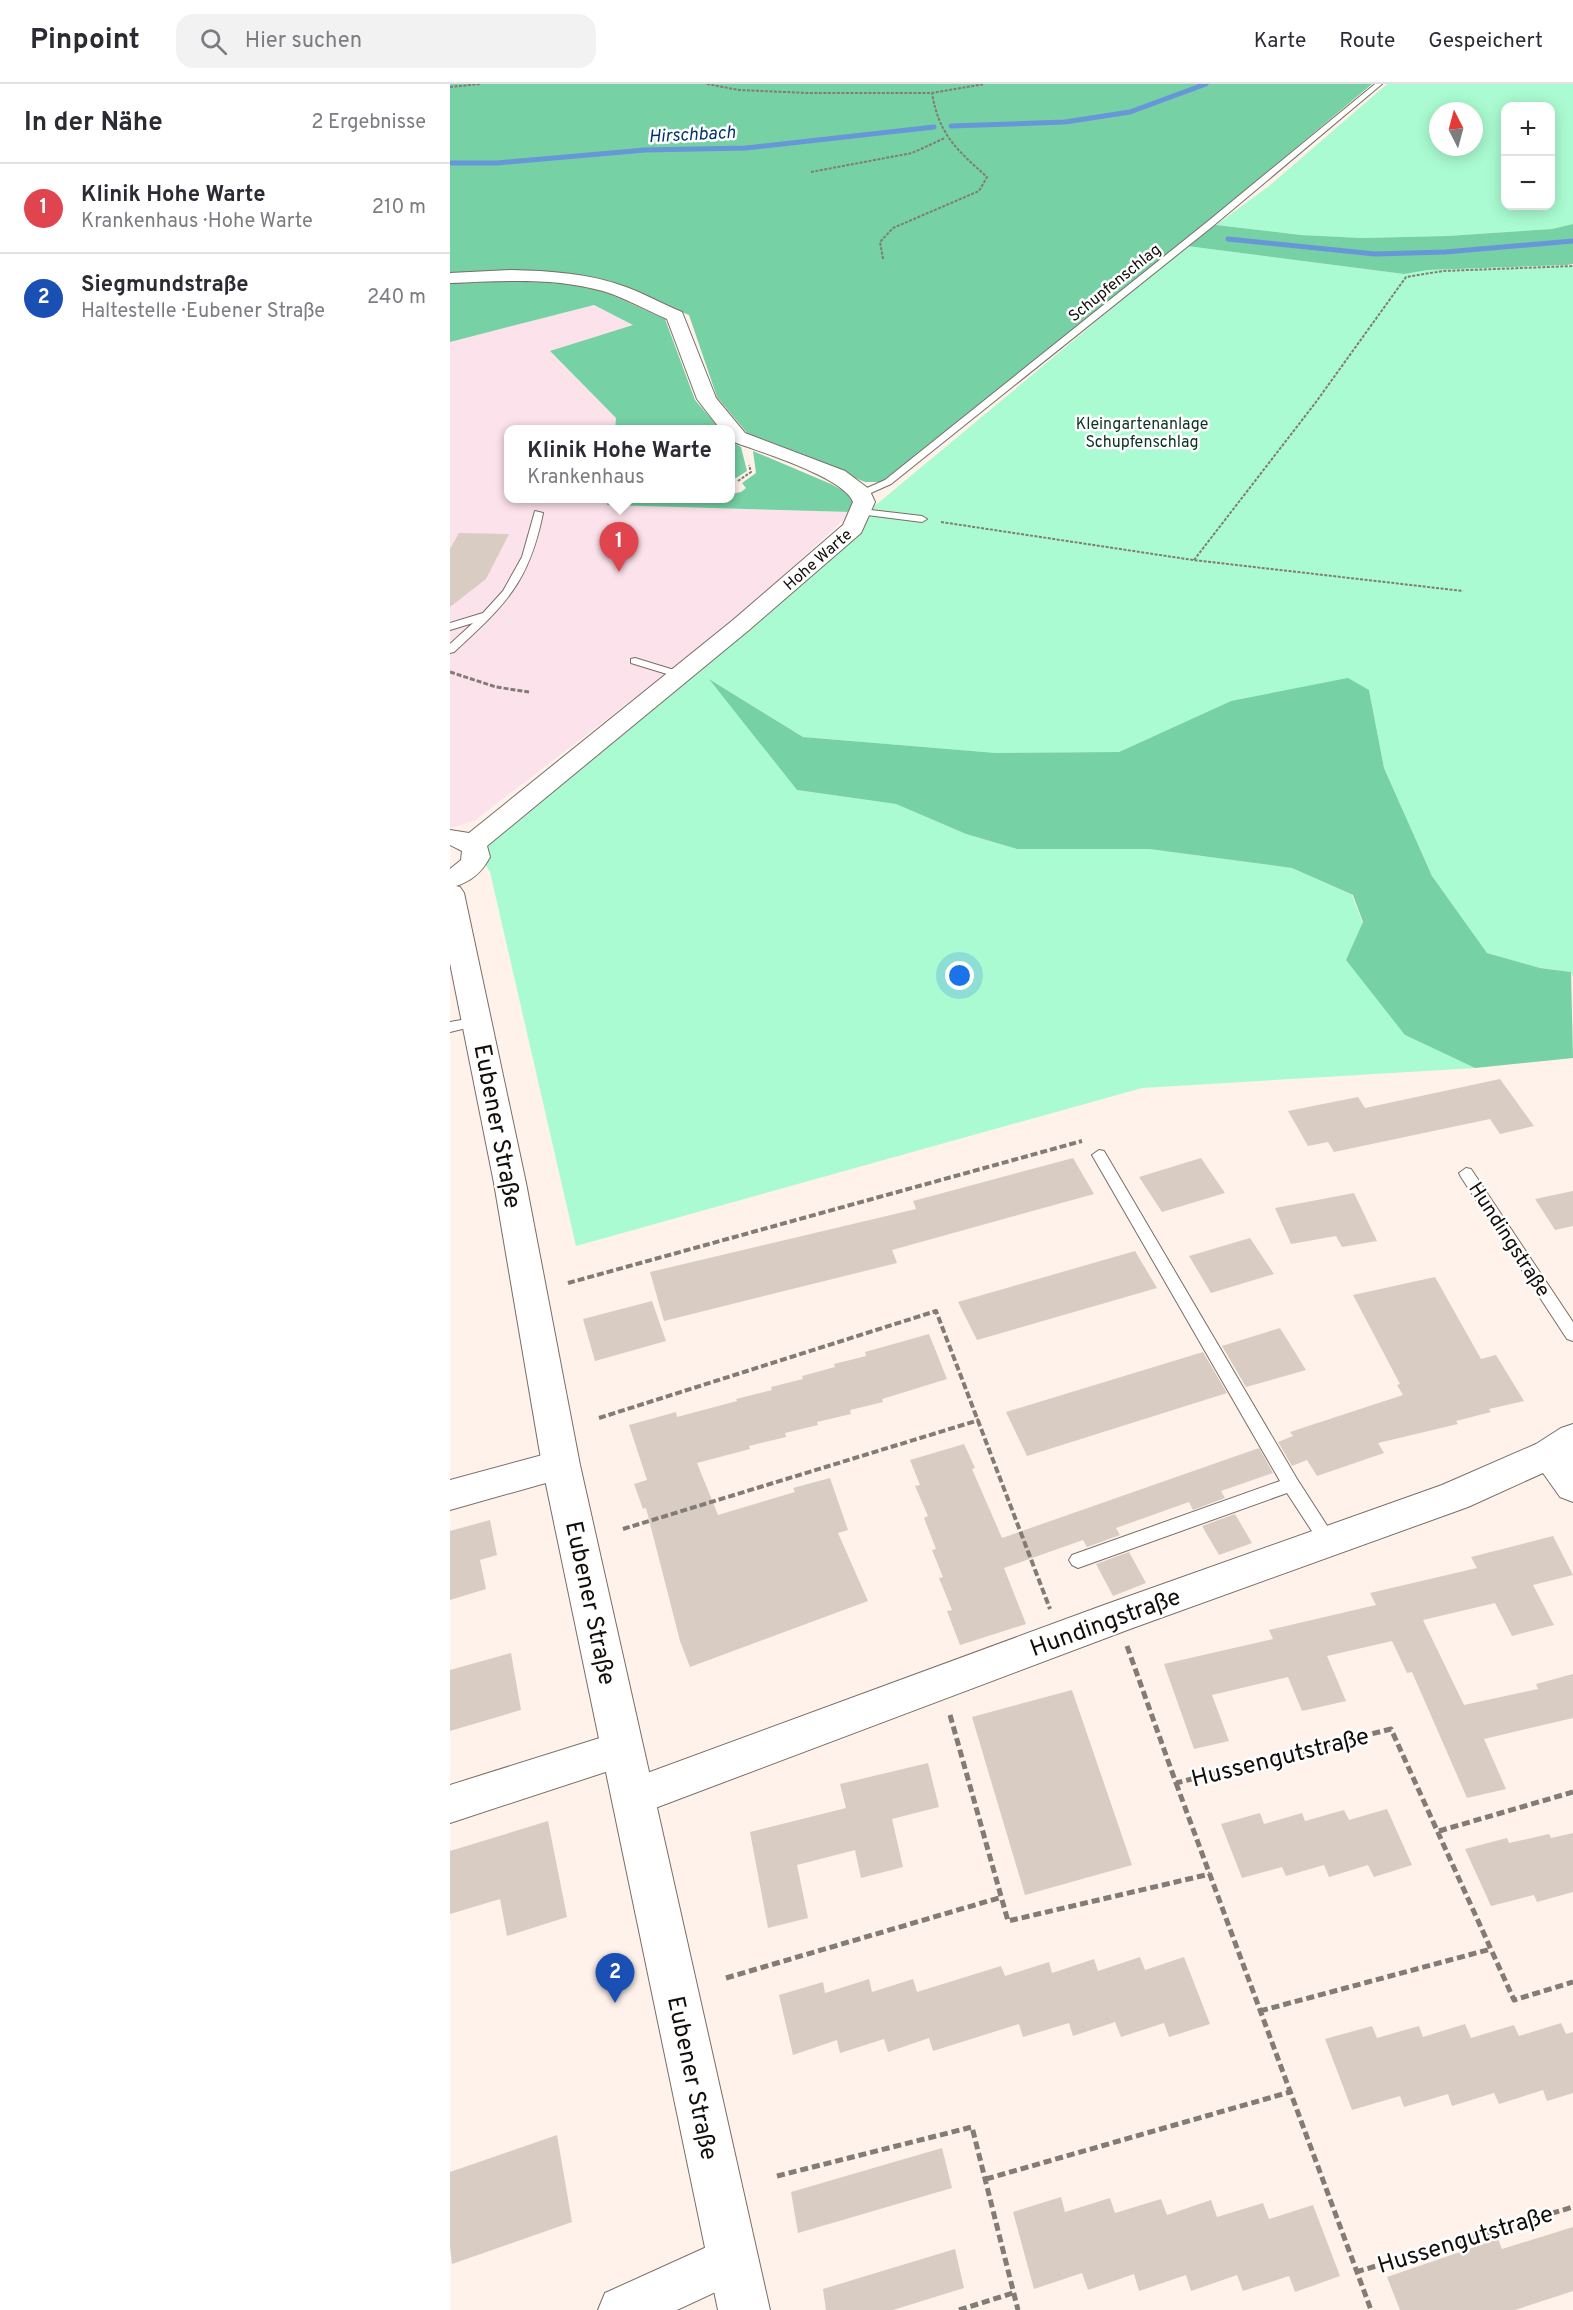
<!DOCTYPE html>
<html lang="de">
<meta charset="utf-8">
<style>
body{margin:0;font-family:Overpass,sans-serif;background:#f2f2f3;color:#2b2b33}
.controls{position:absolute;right:18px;top:18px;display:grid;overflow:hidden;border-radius:12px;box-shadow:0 3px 15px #0003}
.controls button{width:54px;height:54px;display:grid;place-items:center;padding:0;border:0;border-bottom:2px solid #e1e1e2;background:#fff;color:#2b2b33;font:30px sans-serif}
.compass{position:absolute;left:979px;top:18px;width:54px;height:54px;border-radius:50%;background:#fff;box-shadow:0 3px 15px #0003;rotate:354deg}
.you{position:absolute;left:510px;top:892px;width:21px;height:21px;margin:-15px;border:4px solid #fff;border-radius:50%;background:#1a73e8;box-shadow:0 0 0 9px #1a73e833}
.badge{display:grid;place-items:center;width:39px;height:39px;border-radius:50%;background:#5d5824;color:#fff;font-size:20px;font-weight:700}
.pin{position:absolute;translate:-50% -50px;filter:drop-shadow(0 2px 3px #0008)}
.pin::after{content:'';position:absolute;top:32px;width:21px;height:18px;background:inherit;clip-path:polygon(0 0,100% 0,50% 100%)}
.popup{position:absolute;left:54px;top:341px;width:231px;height:78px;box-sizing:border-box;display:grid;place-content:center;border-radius:12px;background:#fff;filter:drop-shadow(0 2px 4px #0005);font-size:20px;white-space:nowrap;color:#7c7c81}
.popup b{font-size:22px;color:#2b2b33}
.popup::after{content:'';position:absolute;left:50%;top:100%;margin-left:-12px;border:12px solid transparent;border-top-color:#fff}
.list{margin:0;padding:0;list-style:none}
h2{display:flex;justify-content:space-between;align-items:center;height:78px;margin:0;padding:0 24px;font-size:26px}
h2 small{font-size:20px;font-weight:400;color:#7c7c81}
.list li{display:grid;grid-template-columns:39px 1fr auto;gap:18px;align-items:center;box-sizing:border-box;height:90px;padding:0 24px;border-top:2px solid #e1e1e2}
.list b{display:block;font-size:22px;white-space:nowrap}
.list p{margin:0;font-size:20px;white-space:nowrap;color:#7c7c81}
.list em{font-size:20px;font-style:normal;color:#7c7c81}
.icon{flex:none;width:33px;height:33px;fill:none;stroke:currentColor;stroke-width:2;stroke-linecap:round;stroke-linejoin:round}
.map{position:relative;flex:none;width:1123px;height:2226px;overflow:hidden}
header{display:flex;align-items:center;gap:36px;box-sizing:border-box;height:84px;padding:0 30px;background:#fff;border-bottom:2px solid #e1e1e2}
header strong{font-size:28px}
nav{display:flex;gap:33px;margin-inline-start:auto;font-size:21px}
.search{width:420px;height:54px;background:#f2f2f3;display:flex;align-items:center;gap:15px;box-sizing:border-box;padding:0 21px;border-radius:18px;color:#7c7c81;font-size:22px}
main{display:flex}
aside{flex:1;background:#fff}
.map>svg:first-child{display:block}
.medical{fill:#fce2ea}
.green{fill:#aafbd1;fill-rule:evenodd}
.forest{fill:#76d1a4}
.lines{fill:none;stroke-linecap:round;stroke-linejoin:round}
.stream{stroke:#6797d8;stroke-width:5}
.building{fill:#d9ccc2}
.lane-casing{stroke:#7a6d66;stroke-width:2}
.street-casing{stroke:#7a6d66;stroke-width:2}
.secondary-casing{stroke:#7a6d66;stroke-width:2}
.path-far3{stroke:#837b76;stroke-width:2;stroke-dasharray:3 1.5;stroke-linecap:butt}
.path-far2{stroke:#837b76;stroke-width:3;stroke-dasharray:5 2;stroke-linecap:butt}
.path-far1{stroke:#837b76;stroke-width:4;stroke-dasharray:7 3;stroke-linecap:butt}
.path{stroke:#837b76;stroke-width:5;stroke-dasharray:8 4;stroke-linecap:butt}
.lane{fill:#fff;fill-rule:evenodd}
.street{fill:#fff;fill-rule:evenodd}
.secondary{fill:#fff;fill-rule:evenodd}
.labels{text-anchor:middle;stroke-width:5;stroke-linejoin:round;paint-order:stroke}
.far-street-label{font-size:16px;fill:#120e0b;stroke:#fff}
.far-park-label{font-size:16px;fill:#0a3322;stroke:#fff}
.far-water-label{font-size:18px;font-style:italic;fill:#01336d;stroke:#fff}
.street-label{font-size:20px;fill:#120e0b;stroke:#fff}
.near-street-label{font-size:24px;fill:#120e0b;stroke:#fff}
</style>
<header>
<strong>Pinpoint</strong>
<div class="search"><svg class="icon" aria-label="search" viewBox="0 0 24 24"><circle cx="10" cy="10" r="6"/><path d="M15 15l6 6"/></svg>Hier suchen</div>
<nav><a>Karte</a><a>Route</a><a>Gespeichert</a></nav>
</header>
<main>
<aside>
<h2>In der Nähe<small>2 Ergebnisse</small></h2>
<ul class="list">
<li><span class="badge" style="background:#e0444e">1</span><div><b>Klinik Hohe Warte</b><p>Krankenhaus · Hohe Warte</p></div><em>210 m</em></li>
<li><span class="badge" style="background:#1a4fb4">2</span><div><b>Siegmundstraße</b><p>Haltestelle · Eubener Straße</p></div><em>240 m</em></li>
</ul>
</aside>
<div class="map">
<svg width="1123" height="2226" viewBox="0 0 1123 2226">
<rect width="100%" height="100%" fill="#fef2eb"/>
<!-- medical -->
<path class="medical" d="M 143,221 L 184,241 L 100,268 L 166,334 L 165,345 L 58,346 L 58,414 L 158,414 L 158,421 L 402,428 L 283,538 L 24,737 L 0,744 L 0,258 Z"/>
<!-- green -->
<path class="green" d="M 937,0 L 1123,0 L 1123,140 L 1102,145 L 997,152 L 912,154 L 851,151 L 766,141 L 819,102 ZM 1056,22 L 1100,22 L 1100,122 L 1056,122 ZM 988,27 L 1024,27 L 1024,63 L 988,63 Z
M 737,162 L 954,190 L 978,186 L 1123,182 L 1123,893 L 1121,888 L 1090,884 L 1037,869 L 982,792 L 934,684 L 919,606 L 781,617 L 669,668 L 546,669 L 353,653 L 261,596 L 347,706 L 446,720 L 516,750 L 567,765 L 699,765 L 842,784 L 902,811 L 955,951 L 1025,984 L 692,1004 L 126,1162 L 40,788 L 25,764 L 412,428 L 427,420 Z"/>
<!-- forest -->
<path class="forest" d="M 0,0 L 922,0 L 756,139 L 433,398 L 415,398 L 298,350 L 267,313 L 239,231 C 203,216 165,197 126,191 C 85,184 41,188 0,190 Z
M 1123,140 L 1123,180 L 1117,181 L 978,186 L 954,190 L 737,162 L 766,141 L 851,151 L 912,154 L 997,152 L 1102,145 Z
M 51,195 L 117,198 L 155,208 L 215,235 L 245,316 L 270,345 L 165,345 L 166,334 L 100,267 L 183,241 L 144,221 L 0,258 L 0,198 Z
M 280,357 L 291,363 L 297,387 L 286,394 L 280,394 Z
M 303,367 L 381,400 L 403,412 L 402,428 L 157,421 L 158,415 L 280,414 L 280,410 L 291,408 L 296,404 L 292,399 L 306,389 Z
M 898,594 L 919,606 L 934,684 L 982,792 L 1037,869 L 1090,884 L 1121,888 L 1123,974 L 1025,984 L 955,951 L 896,876 L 913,838 L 903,811 L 842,784 L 699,765 L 567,765 L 516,750 L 446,720 L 347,706 L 259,595 L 353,653 L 546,669 L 669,668 L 781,617 Z"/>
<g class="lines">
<!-- stream -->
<path class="stream" d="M 501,42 L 615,38 L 680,28 L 756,0
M 0,79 L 47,79 L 195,66 L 296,64 L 484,43
M 778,155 L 925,170 L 995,168 L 1123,157"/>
</g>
<!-- building -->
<path class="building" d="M 9,449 L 59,450 L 36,495 L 0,523 L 0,465 Z
M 1050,995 L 1084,1042 L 1050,1050 L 1040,1035 L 884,1068 L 878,1058 L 858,1062 L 838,1027 L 908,1013 L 915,1024 Z
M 623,1074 L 644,1110 L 442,1166 L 447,1179 L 214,1237 L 200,1188 L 466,1125 L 463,1117 Z
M 751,1074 L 775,1109 L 712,1128 L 689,1093 Z
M 1123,1107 L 1123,1142 L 1105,1146 L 1085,1115 Z
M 904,1109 L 927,1157 L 892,1163 L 886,1152 L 841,1160 L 825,1124 Z
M 800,1154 L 824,1190 L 761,1209 L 739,1172 Z
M 685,1167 L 707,1204 L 527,1256 L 508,1218 Z
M 985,1193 L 1031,1275 L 1046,1271 L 1074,1317 L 1039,1325 L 1041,1328 L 1006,1337 L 1008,1340 L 928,1359 L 934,1369 L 867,1392 L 857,1376 L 842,1382 L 828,1358 L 843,1352 L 840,1348 L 953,1311 L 947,1301 L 950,1300 L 903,1211 Z
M 202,1217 L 216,1257 L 145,1277 L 133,1235 Z
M 830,1244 L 856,1286 L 796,1303 L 772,1262 Z
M 479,1250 L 497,1295 L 432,1315 L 433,1318 L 400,1326 L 401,1330 L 367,1338 L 368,1341 L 335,1349 L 336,1353 L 299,1362 L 300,1365 L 247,1379 L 268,1431 L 345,1408 L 343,1404 L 380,1394 L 398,1446 L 388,1449 L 418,1517 L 240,1583 L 230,1557 L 196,1424 L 193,1425 L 184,1400 L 197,1396 L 179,1341 L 226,1328 L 227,1333 L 287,1317 L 286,1315 L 322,1306 L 321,1303 L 353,1295 L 352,1292 L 385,1283 L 384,1280 L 416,1272 L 415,1268 Z
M 753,1268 L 777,1309 L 577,1372 L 556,1328 Z
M 514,1360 L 525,1384 L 522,1385 L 552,1454 L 809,1364 L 823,1389 L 771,1407 L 775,1414 L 743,1426 L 739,1418 L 666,1444 L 670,1451 L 637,1463 L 633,1456 L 554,1484 L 576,1540 L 510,1561 L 497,1527 L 502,1526 L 489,1494 L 493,1493 L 482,1466 L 486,1465 L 474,1434 L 478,1432 L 465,1402 L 470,1401 L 460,1376 Z
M 785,1430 L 802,1459 L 769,1471 L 752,1442 Z
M 40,1436 L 47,1471 L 30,1476 L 36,1505 L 0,1516 L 0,1447 Z
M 1103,1452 L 1123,1491 L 1083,1501 L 1104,1541 L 1062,1552 L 1045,1519 L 973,1536 L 1014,1621 L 1088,1605 L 1086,1600 L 1123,1590 L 1123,1634 L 1034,1655 L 1056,1705 L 1017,1714 L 962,1588 L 957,1589 L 942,1557 L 877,1572 L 896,1617 L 852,1627 L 838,1593 L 762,1611 L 779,1657 L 744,1665 L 714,1580 L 823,1555 L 819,1546 L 926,1521 L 920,1509 L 1027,1484 L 1021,1473 Z
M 679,1468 L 696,1499 L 663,1512 L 646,1480 Z
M 61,1569 L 71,1626 L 0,1647 L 0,1586 Z
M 622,1606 L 682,1781 L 575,1811 L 522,1633 Z
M 478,1679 L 489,1723 L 442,1735 L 453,1783 L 411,1794 L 405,1766 L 347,1781 L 358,1834 L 318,1844 L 300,1748 L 396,1724 L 390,1700 Z
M 937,1725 L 962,1781 L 924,1793 L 918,1781 L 879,1793 L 874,1781 L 836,1792 L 832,1783 L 792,1794 L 771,1740 L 810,1729 L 814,1740 L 852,1729 L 855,1737 L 894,1726 L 899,1736 Z
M 98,1737 L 117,1833 L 57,1852 L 50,1815 L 0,1830 L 0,1767 Z
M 1123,1749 L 1123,1808 L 1087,1818 L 1084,1811 L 1041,1822 L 1015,1765 L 1057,1754 L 1059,1759 L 1099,1750 L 1101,1754 Z
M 690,1873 L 695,1886 L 734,1873 L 760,1940 L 719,1953 L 714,1939 L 671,1953 L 665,1938 L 623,1952 L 619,1939 L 573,1953 L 569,1940 L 483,1967 L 479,1954 L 438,1968 L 434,1955 L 390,1969 L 387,1956 L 343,1971 L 329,1911 L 373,1898 L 375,1909 L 419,1895 L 422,1908 L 463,1895 L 467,1908 L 551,1882 L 555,1892 L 599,1878 L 602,1889 L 644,1875 L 648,1887 Z
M 1111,1939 L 1116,1950 L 1123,1948 L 1123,2009 L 1097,2017 L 1093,2006 L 1049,2020 L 1044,2009 L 1002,2022 L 998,2010 L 954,2023 L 950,2012 L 902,2026 L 875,1955 L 922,1942 L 927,1954 L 969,1942 L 973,1953 L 1015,1940 L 1021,1954 L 1064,1941 L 1069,1952 Z
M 107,2051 L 122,2138 L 2,2180 L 0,2162 L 0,2088 Z
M 492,2064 L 502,2104 L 348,2149 L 341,2108 Z
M 611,2113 L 615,2128 L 660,2114 L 665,2129 L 711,2115 L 717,2131 L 761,2116 L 767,2133 L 813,2119 L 819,2135 L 863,2121 L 890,2192 L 845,2208 L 839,2192 L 793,2207 L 787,2191 L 741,2207 L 736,2191 L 689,2207 L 684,2190 L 638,2206 L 632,2189 L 584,2205 L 563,2128 Z
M 1123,2143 L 1123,2207 L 1065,2226 L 950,2226 L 937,2193 L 1048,2155 L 1052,2165 Z
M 505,2165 L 514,2204 L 443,2226 L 376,2226 L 373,2205 Z"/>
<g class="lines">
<defs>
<path id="lane" d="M 925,0 L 932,0 L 763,142 L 441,400 L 414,412 L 408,412 L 408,408 L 435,396 L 757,138 Z
M 412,425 L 472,432 L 477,435 L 472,438 L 409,430 L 407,428 Z
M 85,427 L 93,429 C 79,499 55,521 4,568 L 0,569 L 0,560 L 23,539 L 0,546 L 0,539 L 33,529 L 53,507 L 72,473 Z
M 185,574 L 234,589 L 236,591 L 230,594 L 181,579 L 181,575 Z
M 28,933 L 33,934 L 35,937 L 33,940 L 0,948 L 0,938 Z
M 649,1066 L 654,1067 L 847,1395 L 885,1454 L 888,1459 L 885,1464 L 879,1466 L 873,1464 L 837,1409 L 628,1484 L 622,1481 L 619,1476 L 622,1471 L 830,1397 L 642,1071 Z
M 1016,1084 L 1021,1085 L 1123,1238 L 1123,1257 L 1117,1255 L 1011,1093 L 1009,1089 Z"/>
<path id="street" d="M 1123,1340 L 1123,1418 L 1110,1413 L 1093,1389 L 1018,1423 L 680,1545 L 184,1732 L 170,1727 L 164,1713 L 170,1699 L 654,1521 L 992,1401 L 1086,1360 L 1111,1344 Z
M 111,1366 L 124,1371 L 129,1381 L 124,1391 L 0,1426 L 0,1396 Z
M 172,1647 L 186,1652 L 192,1665 L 186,1678 L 0,1739 L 0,1701 Z
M 281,2152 L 298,2159 L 305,2176 L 298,2193 L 227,2226 L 148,2226 L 155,2209 Z"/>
<path id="secondary" d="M 61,186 C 100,187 139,189 176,203 C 195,210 213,220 232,228 L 266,314 L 295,349 L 395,387 L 419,405 L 425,418 L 411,449 L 299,546 L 37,762 L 40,773 C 32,788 22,797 6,802 L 10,803 L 14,809 L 76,1099 L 130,1381 L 320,2226 L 268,2226 L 92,1381 L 44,1099 L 0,879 L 0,785 L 11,776 L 12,767 L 0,761 L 0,746 L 19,749 L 283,536 L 393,441 L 403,418 C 394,393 307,367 281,357 L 280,346 L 271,346 L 247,315 L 217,235 C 196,226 175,214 153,207 C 104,193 51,197 0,199 L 0,189 Z"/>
</defs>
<!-- lane casing -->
<use href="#lane" class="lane-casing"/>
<!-- street casing -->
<use href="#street" class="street-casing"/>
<!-- secondary casing -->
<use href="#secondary" class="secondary-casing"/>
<!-- path-far3 -->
<path class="path-far3" d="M 257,0 L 289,6 L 358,9 L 482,9 L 534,0
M 0,3 L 31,0
M 361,88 L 462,69 L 495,54
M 433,175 L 430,158 L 443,144 L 529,107 L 537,93 C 507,66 489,51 482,9
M 288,397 L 301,388 L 299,381
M 491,438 L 743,476 L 1013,507
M 744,476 L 866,318 L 956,193 L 993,187 L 1123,182"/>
<!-- path-far2 -->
<path class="path-far2" d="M 0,588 L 46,603 L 79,608"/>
<!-- path-far1 -->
<path class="path-far1" d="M 118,1199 L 632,1057
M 149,1334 L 486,1227 L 600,1525
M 173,1445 L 529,1336"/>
<!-- path -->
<path class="path" d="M 677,1562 L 726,1699 L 941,1645 L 1064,1916 L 1123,1898
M 500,1631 L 558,1837 L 760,1790
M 726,1699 L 921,2226
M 989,1747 L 1123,1708
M 276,1894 L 552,1813
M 810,1927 L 1041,1865
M 327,2092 L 522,2043 L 568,2226
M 536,2095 L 840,2008
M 906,2188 L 1123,2123
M 509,2226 L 563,2209"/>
<!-- lane -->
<use href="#lane" class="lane"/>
<!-- street -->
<use href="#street" class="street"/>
<!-- secondary -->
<use href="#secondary" class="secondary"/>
</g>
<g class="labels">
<!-- far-street labels -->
<g class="far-street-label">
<text transform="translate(664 198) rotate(-39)" y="6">Schupfenschlag</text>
<text transform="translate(367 475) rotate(-41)" y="6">Hohe Warte</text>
</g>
<!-- far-park labels -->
<g class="far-park-label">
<text x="692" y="345">Kleingartenanlage<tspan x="692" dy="18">Schupfenschlag</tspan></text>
</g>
<!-- far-water labels -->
<g class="far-water-label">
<text transform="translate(242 50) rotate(-3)" y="6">Hirschbach</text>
</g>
<!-- street labels -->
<g class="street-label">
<text transform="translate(1060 1155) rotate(57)" y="7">Hundingstraße</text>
</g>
<!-- near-street labels -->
<g class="near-street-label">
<text transform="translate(48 1042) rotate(79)" y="8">Eubener Straße</text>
<text transform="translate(141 1519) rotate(78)" y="8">Eubener Straße</text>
<text transform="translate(655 1538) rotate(-20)" y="8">Hundingstraße</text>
<text transform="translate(830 1673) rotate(-14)" y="8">Hussengutstraße</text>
<text transform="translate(243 1994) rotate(78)" y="8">Eubener Straße</text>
<text transform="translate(1015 2155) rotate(-17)" y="8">Hussengutstraße</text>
</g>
</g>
</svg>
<div class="controls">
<button>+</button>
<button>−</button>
</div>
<svg class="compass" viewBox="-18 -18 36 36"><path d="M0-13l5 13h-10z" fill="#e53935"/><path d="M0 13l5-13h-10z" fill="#7c7c81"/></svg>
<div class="you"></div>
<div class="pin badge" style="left:169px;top:488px;background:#e0444e">1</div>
<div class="popup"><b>Klinik Hohe Warte</b>Krankenhaus</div>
<div class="pin badge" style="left:165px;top:1919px;background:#1a4fb4">2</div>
</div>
</main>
